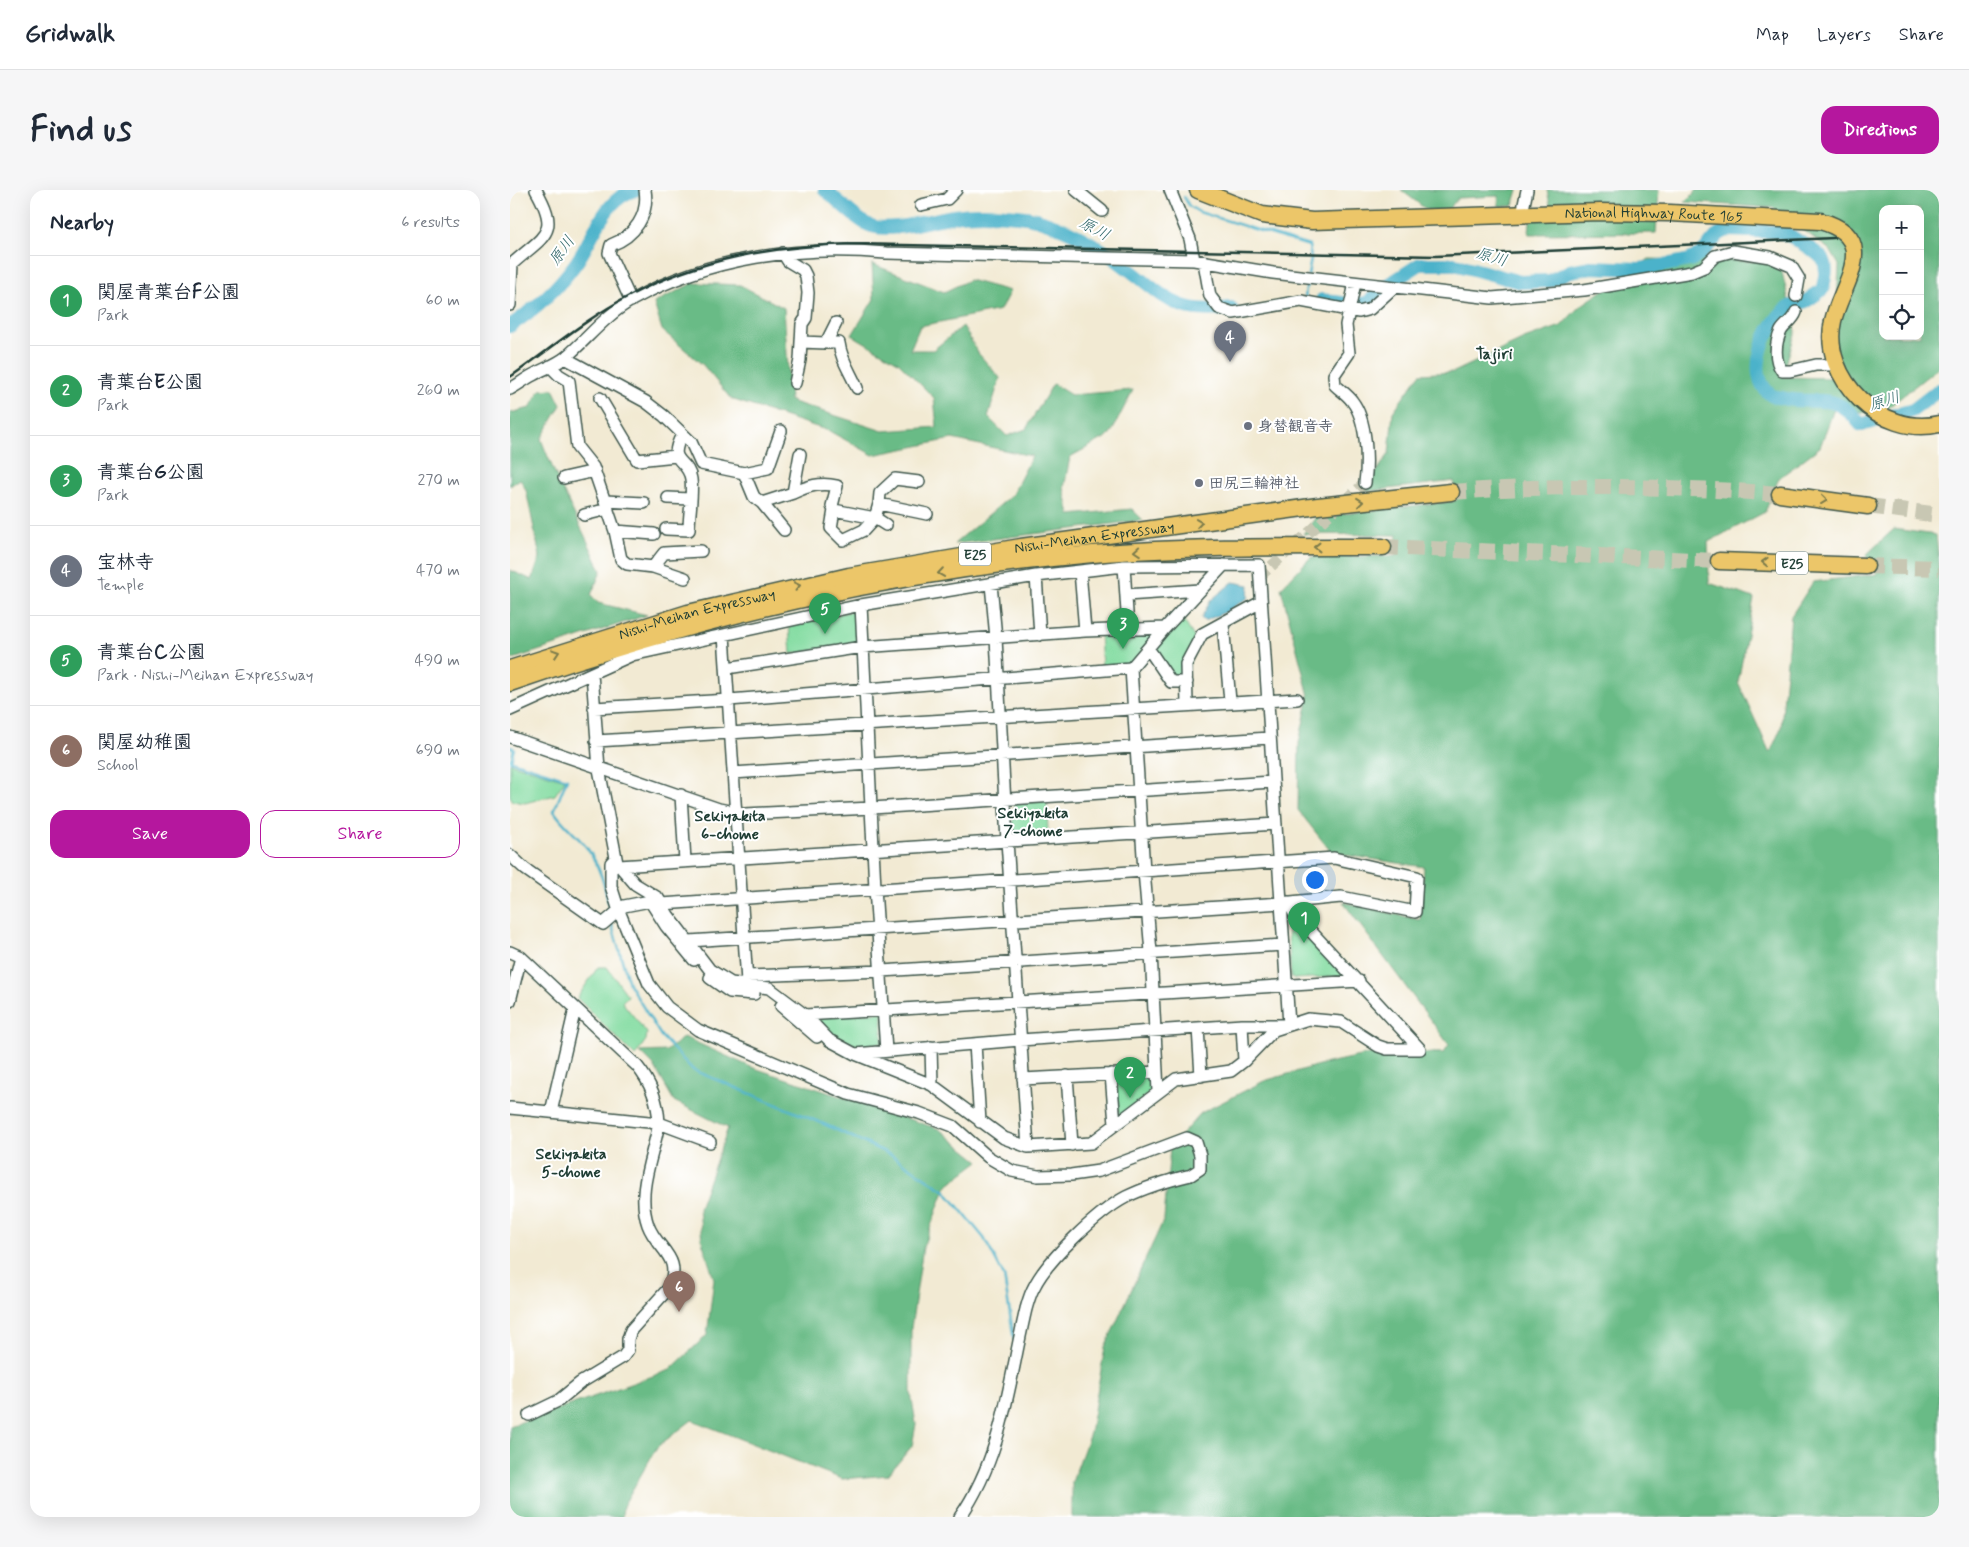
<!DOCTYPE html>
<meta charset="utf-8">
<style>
body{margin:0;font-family:Mynerve,"Klee One",sans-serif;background:#f6f6f7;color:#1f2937}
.controls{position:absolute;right:15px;top:15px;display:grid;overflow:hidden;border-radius:10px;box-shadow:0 5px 20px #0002}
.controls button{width:45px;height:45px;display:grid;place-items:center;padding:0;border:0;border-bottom:1px solid #e0e1e3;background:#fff;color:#1f2937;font:25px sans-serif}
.you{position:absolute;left:804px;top:689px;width:18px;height:18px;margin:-12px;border:4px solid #fff;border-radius:50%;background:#1a73e8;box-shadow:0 0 0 8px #1a73e833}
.badge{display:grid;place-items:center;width:32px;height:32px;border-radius:50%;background:#b5179e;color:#fff;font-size:16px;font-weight:700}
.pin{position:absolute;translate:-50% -41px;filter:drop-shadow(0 1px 2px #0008)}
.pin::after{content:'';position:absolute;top:26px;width:18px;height:15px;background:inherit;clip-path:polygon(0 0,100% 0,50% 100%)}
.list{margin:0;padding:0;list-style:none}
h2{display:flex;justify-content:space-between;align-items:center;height:65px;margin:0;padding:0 20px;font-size:21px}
h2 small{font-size:16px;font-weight:400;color:#747a83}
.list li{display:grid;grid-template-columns:32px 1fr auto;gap:15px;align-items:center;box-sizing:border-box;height:90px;padding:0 20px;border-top:1px solid #e0e1e3}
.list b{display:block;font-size:19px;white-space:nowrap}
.list p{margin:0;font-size:16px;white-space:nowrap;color:#747a83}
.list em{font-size:16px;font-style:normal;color:#747a83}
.actions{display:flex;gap:10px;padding:15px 20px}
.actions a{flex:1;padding:11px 0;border:1px solid #b5179e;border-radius:15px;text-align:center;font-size:18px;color:#b5179e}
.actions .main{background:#b5179e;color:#fff}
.icon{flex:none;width:28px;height:28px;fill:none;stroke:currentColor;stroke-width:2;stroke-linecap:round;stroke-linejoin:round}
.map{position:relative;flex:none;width:1429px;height:1327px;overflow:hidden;border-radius:15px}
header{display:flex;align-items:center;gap:30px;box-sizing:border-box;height:70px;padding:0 25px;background:#fff;border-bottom:1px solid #e0e1e3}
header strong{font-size:24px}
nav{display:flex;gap:28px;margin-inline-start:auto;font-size:18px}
.intro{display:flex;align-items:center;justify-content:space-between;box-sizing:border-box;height:120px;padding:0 30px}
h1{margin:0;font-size:35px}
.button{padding:12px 22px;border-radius:15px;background:#b5179e;color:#fff;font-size:18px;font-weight:700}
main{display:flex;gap:30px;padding:0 30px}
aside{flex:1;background:#fff;border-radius:15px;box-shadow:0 5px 20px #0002}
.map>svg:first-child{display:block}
.green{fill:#82dba0;stroke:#508c6a}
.forest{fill:#69bb86;stroke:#447c5d;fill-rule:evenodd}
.water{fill:#4bb2ca;stroke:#35787f}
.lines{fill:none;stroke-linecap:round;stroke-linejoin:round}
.stream{stroke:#4bb2ca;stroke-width:2.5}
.river{stroke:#4bb2ca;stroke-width:14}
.minor-tunnel{stroke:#c8c7b3;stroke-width:11;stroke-dasharray:11 5.5;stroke-linecap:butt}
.highway-tunnel{stroke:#c8c7b3;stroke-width:16;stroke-dasharray:16 8;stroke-linecap:butt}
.minor-casing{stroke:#3f574c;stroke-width:14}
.highway-casing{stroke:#3f574c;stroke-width:19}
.minor{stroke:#fff;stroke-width:11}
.highway{stroke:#ecc669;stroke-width:16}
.rail{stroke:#1f3d34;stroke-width:2.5}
.oneway{stroke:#7b7b4c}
.worship-dot{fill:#6b7280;stroke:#fff;stroke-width:2}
.labels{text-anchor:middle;stroke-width:4;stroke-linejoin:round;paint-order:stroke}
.shield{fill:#fff;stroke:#627771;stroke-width:1}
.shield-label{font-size:14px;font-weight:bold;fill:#1f3d34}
.street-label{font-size:15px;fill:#1f3d34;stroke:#fff}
.worship-label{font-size:15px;font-weight:bold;fill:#5b616d;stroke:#fff;text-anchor:start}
.water-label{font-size:16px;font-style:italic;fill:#2e6668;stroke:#fff}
.neighbourhood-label{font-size:16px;font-weight:bold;fill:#1f3d34;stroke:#fff}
</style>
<header>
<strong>Gridwalk</strong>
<nav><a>Map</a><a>Layers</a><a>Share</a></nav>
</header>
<div class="intro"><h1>Find us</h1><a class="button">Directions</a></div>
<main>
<aside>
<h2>Nearby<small>6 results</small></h2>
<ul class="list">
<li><span class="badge" style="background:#2e9e5b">1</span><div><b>関屋青葉台F公園</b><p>Park</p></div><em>60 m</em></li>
<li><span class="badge" style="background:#2e9e5b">2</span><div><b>青葉台E公園</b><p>Park</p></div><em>260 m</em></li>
<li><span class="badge" style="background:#2e9e5b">3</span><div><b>青葉台G公園</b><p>Park</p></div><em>270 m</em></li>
<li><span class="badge" style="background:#6b7280">4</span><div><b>宝林寺</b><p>Temple</p></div><em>470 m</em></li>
<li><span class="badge" style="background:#2e9e5b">5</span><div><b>青葉台C公園</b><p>Park · Nishi-Meihan Expressway</p></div><em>490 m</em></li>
<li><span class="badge" style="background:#8d6e63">6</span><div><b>関屋幼稚園</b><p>School</p></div><em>690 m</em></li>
</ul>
<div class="actions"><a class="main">Save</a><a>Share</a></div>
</aside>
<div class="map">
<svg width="1429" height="1327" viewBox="0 0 1429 1327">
<rect width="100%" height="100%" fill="#fff"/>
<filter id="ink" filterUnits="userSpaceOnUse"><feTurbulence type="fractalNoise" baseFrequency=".02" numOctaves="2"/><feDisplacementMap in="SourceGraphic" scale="10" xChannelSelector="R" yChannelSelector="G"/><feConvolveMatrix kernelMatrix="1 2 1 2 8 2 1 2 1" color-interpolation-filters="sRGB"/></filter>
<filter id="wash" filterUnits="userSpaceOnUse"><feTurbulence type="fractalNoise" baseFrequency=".0096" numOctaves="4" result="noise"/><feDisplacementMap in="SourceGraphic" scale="20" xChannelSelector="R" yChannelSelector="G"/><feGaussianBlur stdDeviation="1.12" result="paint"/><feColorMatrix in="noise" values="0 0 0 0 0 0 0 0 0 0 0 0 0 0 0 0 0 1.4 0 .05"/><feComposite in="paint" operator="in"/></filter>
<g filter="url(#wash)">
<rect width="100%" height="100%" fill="#f2ead3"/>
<!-- green -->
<path class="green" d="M 348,420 L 349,453 L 281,464 L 279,435 Z
M 670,425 L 686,450 L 675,489 L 662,489 L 641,458 Z
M 650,440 L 621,475 L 592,477 L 590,443 Z
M 0,572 L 2,574 L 55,590 L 45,605 L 15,613 L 3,611 L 0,606 Z
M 537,611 L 538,645 L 509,648 L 502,640 L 505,613 Z
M 782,723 L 837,782 L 834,786 L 784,789 L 781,788 L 777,725 Z
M 88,777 L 97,777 L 118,806 L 112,812 L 137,843 L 136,850 L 125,866 L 67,808 Z
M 373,822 L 372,853 L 348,856 L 323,845 L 309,831 L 312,826 Z
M 642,884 L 645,899 L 609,928 L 606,889 Z"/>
<!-- forest -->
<path class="forest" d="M 891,0 L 1008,0 L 1003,16 L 989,16 L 988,6 L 948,8 L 937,21 L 917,20 Z
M 1037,0 L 1149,0 L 1146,43 L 1019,44 L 1020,31 L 1041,19 Z
M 1187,0 L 1429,0 L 1429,177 L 1370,224 L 1324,219 L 1310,257 L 1269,288 L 1255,322 L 1198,352 L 1199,393 L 1244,408 L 1228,492 L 1260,563 L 1271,538 L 1281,426 L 1303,392 L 1368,384 L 1356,365 L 1384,339 L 1426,345 L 1429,372 L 1429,1327 L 562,1327 L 562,1292 L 580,1243 L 595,1157 L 654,1029 L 660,957 L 691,923 L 754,891 L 809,875 L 868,862 L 933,863 L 939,855 L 833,712 L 910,730 L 914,677 L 822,663 L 788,620 L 789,553 L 799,506 L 771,398 L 801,367 L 886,366 L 887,345 L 793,344 L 806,327 L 945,311 L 944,291 L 852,302 L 879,264 L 883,222 L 910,184 L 944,182 L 1014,149 L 1051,136 L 1069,117 L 1139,69 L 1273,72 L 1271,78 L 1286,141 L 1272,187 L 1323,188 L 1329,75 L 1320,60 L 1264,18 L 1175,12 ZM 1373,19 L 1410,19 L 1410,146 L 1373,146 Z
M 362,74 L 434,102 L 459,90 L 500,101 L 490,120 L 410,136 L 400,160 L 423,160 L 453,136 L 468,163 L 490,188 L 478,227 L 497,246 L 516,239 L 543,194 L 561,205 L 623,200 L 600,245 L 560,267 L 554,298 L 560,325 L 622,319 L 633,330 L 444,354 L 502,305 L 522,266 L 442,249 L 363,265 L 319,241 L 221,209 L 193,175 L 152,140 L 144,113 L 183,93 L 230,95 L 274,118 L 280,211 L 373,241 L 427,237 L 424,208 L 388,172 L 342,145 L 364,109 Z
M 43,199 L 51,215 L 31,249 C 48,295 72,337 91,381 L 81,405 L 88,413 L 137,425 L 0,470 L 0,380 L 22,390 L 30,367 L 16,300 L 10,289 L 0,296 L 0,223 L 20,218 L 30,200 Z
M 174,847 L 241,877 L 429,939 L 469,971 L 436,996 L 413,1057 L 401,1138 L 401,1203 L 406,1234 L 402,1256 L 378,1285 L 332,1289 L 182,1230 L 147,1257 L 113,1316 L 112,1327 L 0,1327 L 0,1236 L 160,1180 L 197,1145 L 204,1089 L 192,1051 L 189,1018 L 218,938 L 164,911 L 144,876 L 130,862 L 156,861 Z"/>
<!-- water -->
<path class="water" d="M 723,392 L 739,395 L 738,408 L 716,422 L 694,431 L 691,428 L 701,410 Z"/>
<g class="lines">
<!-- stream -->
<path class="stream" d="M 674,7 L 679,16 L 689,22 L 799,56 L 801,69 L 798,85
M 795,108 L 797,90
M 0,557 L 4,558 L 1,571 L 57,589 L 44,621 C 53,635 67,645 77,658 C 91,678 97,700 100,724
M 101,732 L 119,794 L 151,846 L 183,880 L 316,935 L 381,965 L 435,1001 L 474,1048 L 494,1086 L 504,1150"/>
<!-- river -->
<path class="river" d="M 315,0 C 327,9 346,30 359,35 C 378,44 423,29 444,26 C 468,22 513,24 535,32 C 564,42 592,58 617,78 C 656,107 666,126 721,118
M 812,110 L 844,115 L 857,113 L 884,91 L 910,74 L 945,74 L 1010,92 L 1039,91 L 1060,81 L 1081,77 L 1131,79 L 1150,76 L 1180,70 L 1191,64 L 1209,44 L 1217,40 L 1270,42 C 1279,44 1284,48 1291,53 C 1316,68 1320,71 1312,100 C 1306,104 1301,108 1296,111 C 1290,114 1283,114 1278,118 C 1256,133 1234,185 1261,205 C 1263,207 1269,207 1272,208 C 1309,217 1322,198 1351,235 L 1403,220 L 1429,200
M 0,136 C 25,119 49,97 66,73 C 83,49 94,8 125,0"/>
</g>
</g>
<g filter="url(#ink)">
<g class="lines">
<!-- minor-tunnel -->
<path class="minor-tunnel" d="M 749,387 L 855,293"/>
<!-- highway-tunnel -->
<path class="highway-tunnel" d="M 941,302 C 1051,294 1160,296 1270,304
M 1358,316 L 1429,325
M 873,357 L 1209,371
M 1356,376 L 1429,378"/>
<defs>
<path id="minor" d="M 566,0 L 592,21
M 660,0 L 680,49 L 684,70
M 411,15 L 437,9 L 446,0
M 1012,24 L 1017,0
M 273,63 L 278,71 L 293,80 L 296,86 L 298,103 L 296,128 L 292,134 L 290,170 L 285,193
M 694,72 L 700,106 L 709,118 L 723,123 L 791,111 L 849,122 L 860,119 L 883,98
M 845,93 L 836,135 L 839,163 L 824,185 L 825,195 C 830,200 838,205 842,211 C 857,230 858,270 855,293
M 121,111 L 99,63 L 101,55 C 125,46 139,25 135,0
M 0,115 L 2,74 C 34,45 51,44 26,0
M 1286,122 C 1283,131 1275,134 1271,141 C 1265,153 1264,170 1272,181 L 1280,181 L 1306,175 L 1327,175
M 291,152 L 316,153 L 326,133
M 316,153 L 329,153 C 331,170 341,183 347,198
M 55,168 L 136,212 L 154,226 L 181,252 L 191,274 L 234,283 L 258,278 L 271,241
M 40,176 L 49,185 L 59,191 L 67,257 L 83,277 L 105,341 L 111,369 L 117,374 L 143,377 L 175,388
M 0,199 C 8,195 15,189 23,185 C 33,179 46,175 56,167 C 78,148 97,124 122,110 C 199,67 290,55 376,63 L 684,70 L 763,83 L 982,108 L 1074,100 L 1182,82 L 1194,77 L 1205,66 L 1223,61 L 1260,67 L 1281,76 L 1289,89 L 1286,106
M 90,208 L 127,270 L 166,266
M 234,283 L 244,307 L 252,313 L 283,303 L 290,264
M 54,288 L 85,281
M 283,303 C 298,296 310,292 327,296 L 322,316 L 324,320 L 365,328 L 369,314 L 417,324
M 158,308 L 180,309
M 95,311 L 134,313
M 252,313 L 274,340
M 369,314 L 370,303 L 385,289 L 409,292
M 324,320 L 321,338 L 333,350 L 354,340 L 365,328 L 376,335
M 74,325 L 98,319
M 156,339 L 179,340 C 179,324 183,305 181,289 C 178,268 156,274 172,245
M 105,341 L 144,344
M 614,376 L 618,438
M 143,377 L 154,363 L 191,361
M 570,381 L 575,441
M 526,386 L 530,445
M 481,394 L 486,448 L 497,651 L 518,957
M 616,405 L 690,400
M 351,415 L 365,698 L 376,861
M 713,434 L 720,511
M 214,445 L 237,792
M 638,458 L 661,492 L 677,492
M 217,478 L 352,457 L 575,441 L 655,438
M 82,483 L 89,579 L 107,673 L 125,694 L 148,708 L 158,725 L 200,780 L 221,793 L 259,798 L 295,825 L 319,850 L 345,864 L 422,895 L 494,948 L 518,957 L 581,953 L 666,889 L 721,881 L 734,871
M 677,514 L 676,474 L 692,444 L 751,412
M 84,518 L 219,510 L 621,478
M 0,520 L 122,465 L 351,415 L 526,386 L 614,376 L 749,375 L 779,835 L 732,835 L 510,850 L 345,864
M 0,547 L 209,619 L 235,624 L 362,618 L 762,592
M 86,551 L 787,509
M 223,583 L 759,548
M 171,605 L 175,671
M 0,665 L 15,679 L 93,734 L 114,716 L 140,711 L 156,736 L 184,770
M 106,668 L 101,673 L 101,696 L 109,721 L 139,794 L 157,817 L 188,840 L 338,904 L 409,923 L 443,936 L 478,967 L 502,981 L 528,986 L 561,985 L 589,981 L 677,948 L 686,952 L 690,965 L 690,979 L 681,985 C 660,990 636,997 616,1007 C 589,1021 537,1070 524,1097 C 520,1104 518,1112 516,1119 C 499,1191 493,1265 450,1327
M 109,676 L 766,634
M 152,714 L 824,668 L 907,687 L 905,722 L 831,707 L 771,713 L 179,751
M 0,762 L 11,767 L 127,876 C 141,893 148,911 149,933 L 0,918
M 237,786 L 372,781 L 773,755
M 200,788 L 220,802 L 244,804
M 0,811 L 11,767
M 271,816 L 307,847
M 295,825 L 849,791
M 732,835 L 734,871 L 764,840 L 798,829 L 831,832 L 868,856 L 877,859 L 910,859 L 784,723 L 778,712
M 688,838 L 691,886
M 465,854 L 470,932
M 421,857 L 422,895
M 601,884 L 605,934
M 557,886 L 562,955
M 513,889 L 647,882
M 648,901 L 641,762 L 634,681 L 621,478 L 655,438 L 714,375
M 41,922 L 65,819
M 19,1225 L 48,1211 L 70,1193 L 113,1167 L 118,1160 L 118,1149 L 121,1140 L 158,1099 C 174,1067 147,1060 138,1035 C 126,1001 143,967 149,933 L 200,952"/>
<g id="highway">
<path id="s1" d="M 688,0 L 752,25 L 802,31 L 1090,22 L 1160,23 L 1310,31 C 1325,35 1343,43 1344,62 C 1345,85 1328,108 1323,131 C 1310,188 1372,248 1429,234"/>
<path d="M 1270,304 L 1358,316"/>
<path d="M 1209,371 L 1356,376"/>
<path id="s2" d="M 0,479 L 178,423 L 339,386 L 511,357 L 808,316 L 941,302"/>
<path d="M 0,493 C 193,426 379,382 583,364 C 680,356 776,357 873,357"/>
</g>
</defs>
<!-- minor casing -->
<use href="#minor" class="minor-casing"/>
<!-- highway casing -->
<use href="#highway" class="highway-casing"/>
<!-- minor -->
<use href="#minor" class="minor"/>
<!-- highway -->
<use href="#highway" class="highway"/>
<!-- rail -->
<path class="rail" d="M 0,187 C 39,160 77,128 119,106 C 190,68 264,56 343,54 L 926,66 L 1324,48"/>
</g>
<!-- one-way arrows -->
<defs><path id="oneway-chevron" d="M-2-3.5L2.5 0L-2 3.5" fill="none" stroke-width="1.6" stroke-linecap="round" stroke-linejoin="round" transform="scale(1.25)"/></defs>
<g class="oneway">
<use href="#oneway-chevron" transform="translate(1314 310) rotate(7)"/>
<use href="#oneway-chevron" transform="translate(850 312) rotate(-6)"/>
<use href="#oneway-chevron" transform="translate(689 333) rotate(-8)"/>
<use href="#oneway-chevron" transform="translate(807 357) rotate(-180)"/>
<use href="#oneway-chevron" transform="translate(627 361) rotate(176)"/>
<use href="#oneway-chevron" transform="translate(1255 372) rotate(-178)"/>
<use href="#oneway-chevron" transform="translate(431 383) rotate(172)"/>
<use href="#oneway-chevron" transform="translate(287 396) rotate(-12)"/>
<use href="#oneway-chevron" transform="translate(46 463) rotate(-18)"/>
</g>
</g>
<!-- markers -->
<g class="worship-dot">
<circle cx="738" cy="236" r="5"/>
<circle cx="689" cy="293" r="5"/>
</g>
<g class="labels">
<!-- shield labels -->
<g class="shield">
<rect x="449" y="352.5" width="32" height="23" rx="4"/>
<rect x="1266" y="361.5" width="32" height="23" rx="4"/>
</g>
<g class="shield-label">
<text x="465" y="369">E25</text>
<text x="1282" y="378">E25</text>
</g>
<!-- street labels -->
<g class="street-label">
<text dy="5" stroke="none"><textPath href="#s1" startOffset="461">National Highway Route 165</textPath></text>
<text dy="5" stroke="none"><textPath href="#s2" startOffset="600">Nishi-Meihan Expressway</textPath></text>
<text dy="5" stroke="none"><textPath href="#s2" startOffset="195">Nishi-Meihan Expressway</textPath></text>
</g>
<!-- worship labels -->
<g class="worship-label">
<text x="748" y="241">身替観音寺</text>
<text x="699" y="298">田尻三輪神社</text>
</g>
<!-- water labels -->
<g class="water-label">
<text transform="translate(585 38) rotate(28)" y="6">原川</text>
<text transform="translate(51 60) rotate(-54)" y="6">原川</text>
<text transform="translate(982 66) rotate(16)" y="6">原川</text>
<text transform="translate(1374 210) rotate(-17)" y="6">原川</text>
</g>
<!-- neighbourhood labels -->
<g class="neighbourhood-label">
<text x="984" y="169">Tajiri</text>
<text x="523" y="628">Sekiyakita<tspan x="523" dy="18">7-chome</tspan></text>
<text x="220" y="631">Sekiyakita<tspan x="220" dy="18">6-chome</tspan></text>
<text x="61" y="969">Sekiyakita<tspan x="61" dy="18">5-chome</tspan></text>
</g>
</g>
</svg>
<div class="controls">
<button>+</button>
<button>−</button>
<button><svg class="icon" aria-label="locate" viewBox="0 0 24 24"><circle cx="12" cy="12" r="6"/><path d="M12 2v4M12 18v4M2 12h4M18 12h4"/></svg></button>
</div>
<div class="you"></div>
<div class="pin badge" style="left:794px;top:753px;background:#2e9e5b">1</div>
<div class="pin badge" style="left:620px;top:908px;background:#2e9e5b">2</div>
<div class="pin badge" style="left:613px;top:459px;background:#2e9e5b">3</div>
<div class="pin badge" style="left:720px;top:172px;background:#6b7280">4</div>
<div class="pin badge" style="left:315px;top:444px;background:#2e9e5b">5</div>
<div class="pin badge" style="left:169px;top:1122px;background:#8d6e63">6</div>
</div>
</main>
